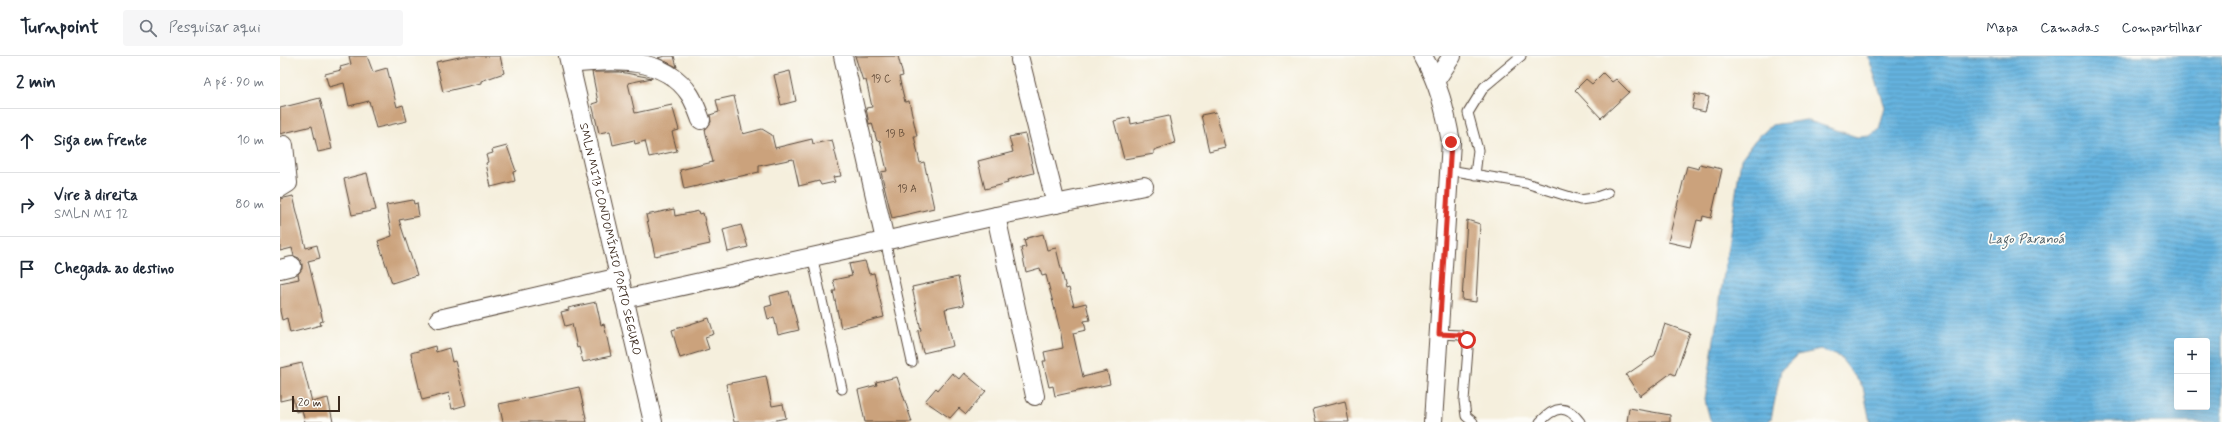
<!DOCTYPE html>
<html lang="pt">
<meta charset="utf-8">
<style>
body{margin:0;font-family:Mynerve,sans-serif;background:#f6f6f7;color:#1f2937}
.controls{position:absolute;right:12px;bottom:12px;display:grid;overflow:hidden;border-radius:4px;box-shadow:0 4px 16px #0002}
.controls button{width:36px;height:36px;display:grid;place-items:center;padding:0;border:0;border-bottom:1px solid #e0e1e3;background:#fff;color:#1f2937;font:20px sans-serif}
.scale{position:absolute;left:12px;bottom:10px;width:48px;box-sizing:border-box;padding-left:4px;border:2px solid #3b2a1e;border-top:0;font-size:11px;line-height:14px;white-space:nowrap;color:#3b2a1e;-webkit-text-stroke:3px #fdfcf7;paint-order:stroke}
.stop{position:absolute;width:12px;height:12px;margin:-9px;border:3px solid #d93025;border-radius:50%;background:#fff}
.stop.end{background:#d93025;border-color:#fff;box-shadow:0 1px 4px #0008}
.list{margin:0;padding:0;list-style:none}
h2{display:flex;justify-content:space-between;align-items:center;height:52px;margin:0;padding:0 16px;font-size:17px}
h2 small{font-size:13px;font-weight:400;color:#747a83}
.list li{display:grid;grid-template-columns:26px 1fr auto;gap:12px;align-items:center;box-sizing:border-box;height:64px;padding:0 16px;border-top:1px solid #e0e1e3}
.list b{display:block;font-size:15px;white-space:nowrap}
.list p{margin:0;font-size:13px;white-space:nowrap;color:#747a83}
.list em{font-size:13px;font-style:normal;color:#747a83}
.icon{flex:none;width:22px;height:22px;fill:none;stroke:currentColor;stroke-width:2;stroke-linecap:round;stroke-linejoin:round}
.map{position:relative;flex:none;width:1942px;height:366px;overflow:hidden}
header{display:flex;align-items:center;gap:24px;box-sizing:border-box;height:56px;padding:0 20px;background:#fff;border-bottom:1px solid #e0e1e3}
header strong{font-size:19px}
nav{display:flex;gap:22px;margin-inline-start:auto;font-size:14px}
.search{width:280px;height:36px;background:#f6f6f7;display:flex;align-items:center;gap:10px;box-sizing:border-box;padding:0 14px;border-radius:4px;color:#747a83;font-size:15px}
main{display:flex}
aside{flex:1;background:#fff}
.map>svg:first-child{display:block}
.water{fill:url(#water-rules);stroke:#506e7e;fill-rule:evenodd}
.building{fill:#cba27b}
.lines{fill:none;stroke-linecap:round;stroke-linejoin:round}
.service-casing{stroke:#57483b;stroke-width:11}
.minor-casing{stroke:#57483b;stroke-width:20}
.service{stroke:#fff;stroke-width:9}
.minor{stroke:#fff;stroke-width:18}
.route{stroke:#d93025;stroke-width:5}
.labels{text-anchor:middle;stroke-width:3.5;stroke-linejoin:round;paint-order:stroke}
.number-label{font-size:10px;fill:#5f4835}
.street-label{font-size:12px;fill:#3b2a1e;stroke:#fdfcf7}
.water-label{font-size:13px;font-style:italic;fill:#4a5a62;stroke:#fdfcf7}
</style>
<header>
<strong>Turnpoint</strong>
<div class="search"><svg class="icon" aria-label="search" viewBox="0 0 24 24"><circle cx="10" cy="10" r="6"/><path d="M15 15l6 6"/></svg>Pesquisar aqui</div>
<nav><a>Mapa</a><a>Camadas</a><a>Compartilhar</a></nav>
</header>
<main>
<aside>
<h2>2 min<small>A pé · 90 m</small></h2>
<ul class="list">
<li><svg class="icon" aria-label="ahead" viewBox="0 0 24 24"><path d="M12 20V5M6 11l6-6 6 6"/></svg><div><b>Siga em frente</b></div><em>10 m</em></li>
<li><svg class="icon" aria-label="right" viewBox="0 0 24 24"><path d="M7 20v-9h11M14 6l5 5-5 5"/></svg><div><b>Vire à direita</b><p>SMLN MI 12</p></div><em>80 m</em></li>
<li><svg class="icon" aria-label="arrive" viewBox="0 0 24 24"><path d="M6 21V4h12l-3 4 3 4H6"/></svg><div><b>Chegada ao destino</b></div></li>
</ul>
</aside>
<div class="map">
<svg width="1942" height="366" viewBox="0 0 1942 366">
<defs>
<pattern id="water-rules" width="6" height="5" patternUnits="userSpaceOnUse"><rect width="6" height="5" fill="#65b3df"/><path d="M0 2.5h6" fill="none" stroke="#5492b4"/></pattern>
</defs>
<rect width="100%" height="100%" fill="#fdfcf7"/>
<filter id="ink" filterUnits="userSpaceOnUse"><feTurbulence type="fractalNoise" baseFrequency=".025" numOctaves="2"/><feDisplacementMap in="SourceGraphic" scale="8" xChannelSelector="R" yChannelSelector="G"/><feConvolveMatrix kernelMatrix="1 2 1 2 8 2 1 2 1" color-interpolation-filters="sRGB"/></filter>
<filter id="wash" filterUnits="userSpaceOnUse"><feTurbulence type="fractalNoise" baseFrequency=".012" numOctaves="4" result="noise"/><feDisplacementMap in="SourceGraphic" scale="16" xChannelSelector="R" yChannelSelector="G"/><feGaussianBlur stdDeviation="0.9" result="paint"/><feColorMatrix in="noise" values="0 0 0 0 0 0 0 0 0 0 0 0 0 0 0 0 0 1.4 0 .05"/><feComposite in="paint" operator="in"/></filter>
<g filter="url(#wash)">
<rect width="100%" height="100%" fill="#f5efdd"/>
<!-- water -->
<path class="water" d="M 1588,0 L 1942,0 L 1942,366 L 1590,366 L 1583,331 L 1560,301 L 1541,294 L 1517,299 L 1501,314 L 1491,363 L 1487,366 L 1433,366 L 1430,363 L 1425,344 L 1461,103 L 1475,84 L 1492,69 L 1526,64 L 1577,81 L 1590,80 L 1599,73 L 1605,51 ZM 1897,285 L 1927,285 L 1927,351 L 1897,351 Z"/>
<g id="blocks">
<!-- building -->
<path class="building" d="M 69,0 L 87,0 L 93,16 L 107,12 L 117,51 L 123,49 L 127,65 L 96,72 L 89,45 L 69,50 L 64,27 L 49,31 L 45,18 L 61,14 L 60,11 L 71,8 Z
M 184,0 L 220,0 L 224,17 L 201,25 L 201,27 L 163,36 L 156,6 Z
M 385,0 L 394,0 L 397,11 L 378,2 Z
M 575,0 L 618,0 L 623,20 L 619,21 L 625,46 L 629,45 L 637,80 L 634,80 L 640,107 L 644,106 L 654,152 L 612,162 L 601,116 L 607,115 L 600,84 L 597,85 L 592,67 L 589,68 L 586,52 L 592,51 L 586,24 L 583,25 Z
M 510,15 L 516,45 L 501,49 L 494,19 Z
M 312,16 L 340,16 L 372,22 L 348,27 L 355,57 L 392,49 L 399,74 L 392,76 L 397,95 L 369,101 L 365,85 L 355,88 L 354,84 L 333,89 L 330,75 L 319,77 L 312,48 L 318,46 Z
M 1323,17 L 1332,26 L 1336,23 L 1349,36 L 1321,62 L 1295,34 L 1306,23 L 1312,28 Z
M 1415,38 L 1429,41 L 1425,56 L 1412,53 Z
M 454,40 L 463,78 L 482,73 L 492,79 L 495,92 L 532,83 L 533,88 L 552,84 L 561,120 L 553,121 L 555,126 L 541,129 L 539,125 L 519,130 L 513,103 L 479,110 L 479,116 L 404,133 L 400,114 L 433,106 L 425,74 L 431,66 L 430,59 L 439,56 L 436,44 Z
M 40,42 L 52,93 L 38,96 L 32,70 L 0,78 L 0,52 Z
M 936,56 L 945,91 L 929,95 L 921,59 Z
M 889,60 L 895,87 L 874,94 L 874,98 L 844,103 L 834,65 L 850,61 L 851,68 Z
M 745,78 L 754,117 L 727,124 L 728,127 L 705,133 L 698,105 L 733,96 L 729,81 Z
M 227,90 L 236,115 L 233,116 L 235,125 L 211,131 L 206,107 L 208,106 L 206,99 L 213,97 L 212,94 Z
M 1420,108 L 1442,113 L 1431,162 L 1423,160 L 1422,165 L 1417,164 L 1410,191 L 1388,186 L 1407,110 L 1419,113 Z
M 87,117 L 96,154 L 72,159 L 64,123 Z
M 13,140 L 26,192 L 37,189 L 40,202 L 28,205 L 43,265 L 40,266 L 41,269 L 10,277 L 7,262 L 2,264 L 0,255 L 0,227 L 19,223 L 18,218 L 22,213 L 22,208 L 19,202 L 14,200 L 12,192 L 0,195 L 0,143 Z
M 133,144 L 134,148 L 137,147 L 139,160 L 119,164 L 137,219 L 112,227 L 98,185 L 112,180 L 106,149 Z
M 394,153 L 395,160 L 419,155 L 420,158 L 423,157 L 430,188 L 375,200 L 366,159 Z
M 1187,164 L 1200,168 L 1196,246 L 1182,244 Z
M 461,169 L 468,191 L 448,196 L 443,174 Z
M 763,178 L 767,194 L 776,192 L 786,233 L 789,232 L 794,250 L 806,247 L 810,264 L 804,265 L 806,274 L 793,277 L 803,321 L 827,315 L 830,328 L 775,340 L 773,330 L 769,331 L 763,305 L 766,305 L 764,296 L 783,292 L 781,278 L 766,219 L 762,220 L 760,212 L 746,216 L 741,192 L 746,191 L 744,184 L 747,183 L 747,182 Z
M 585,205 L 589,218 L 594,217 L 604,261 L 561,272 L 553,235 L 556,235 L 553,224 L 572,220 L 569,208 Z
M 678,221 L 684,249 L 665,253 L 673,290 L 643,297 L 638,275 L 641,274 L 632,231 Z
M 509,235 L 519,274 L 498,279 L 494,261 L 488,263 L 485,251 L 492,249 L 490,240 Z
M 316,246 L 321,269 L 324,268 L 331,300 L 303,306 L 299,291 L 297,292 L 292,268 L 285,270 L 281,256 L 289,254 L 288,252 Z
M 429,262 L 434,278 L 425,281 L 429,293 L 400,302 L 392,274 Z
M 1385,268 L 1410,277 L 1395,319 L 1391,317 L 1360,340 L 1346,319 L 1375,299 Z
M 155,290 L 156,296 L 169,292 L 172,306 L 175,305 L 186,349 L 172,353 L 169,337 L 142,344 L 131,297 Z
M 22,307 L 32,346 L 48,342 L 53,366 L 25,366 L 22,354 L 16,356 L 13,342 L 0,345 L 0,312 Z
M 672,317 L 679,323 L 684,317 L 706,335 L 686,358 L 679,352 L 670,362 L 645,345 L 656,332 L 658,334 Z
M 486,320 L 492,350 L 503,348 L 506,362 L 487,366 L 454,366 L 446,328 Z
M 617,321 L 632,366 L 585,366 L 578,334 L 597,329 L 596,326 Z
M 299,331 L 307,366 L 223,366 L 219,348 Z
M 1065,345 L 1069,366 L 1036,366 L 1033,353 Z
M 1349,352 L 1390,359 L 1390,366 L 1347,366 Z"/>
</g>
</g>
<g filter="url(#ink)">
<use href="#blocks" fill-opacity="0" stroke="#57483b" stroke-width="1"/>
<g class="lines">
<defs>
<path id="service" d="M 1169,114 L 1246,127 L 1300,144 L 1314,142 L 1328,137
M 1195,119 L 1198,94 L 1188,57 L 1204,31 L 1241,0
M 605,184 L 632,306
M 532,200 L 562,333
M 1159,278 L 1180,279 L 1187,284 L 1188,293 L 1184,345 L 1186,360 L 1193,366
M 1260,366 C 1275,350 1287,348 1300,366"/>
<g id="minor">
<path id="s1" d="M 288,0 L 373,366"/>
<path d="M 563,0 L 605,184"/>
<path d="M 1143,0 C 1159,29 1165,53 1171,86 L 1153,366"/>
<path d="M 740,4 L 776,148"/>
<path d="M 290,8 C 333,3 385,0 410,39 C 415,47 418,56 421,64"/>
<path d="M 1156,24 L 1172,0"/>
<path d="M 0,132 L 8,127 L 4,89"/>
<path d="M 716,160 L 755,340"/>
<path d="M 0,213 L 12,210"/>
<path d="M 344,243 L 716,160 L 864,130"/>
<path d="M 159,263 L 340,221"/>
</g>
</defs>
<!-- service casing -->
<use href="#service" class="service-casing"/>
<!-- minor casing -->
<use href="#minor" class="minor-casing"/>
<!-- service -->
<use href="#service" class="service"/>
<!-- minor -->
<use href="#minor" class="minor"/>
</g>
</g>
<g class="lines" filter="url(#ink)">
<!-- route -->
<path class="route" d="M 1171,86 L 1159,278 L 1180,279 L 1187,284"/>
</g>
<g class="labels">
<!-- number labels -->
<g class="number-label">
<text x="601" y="26">19 C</text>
<text x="615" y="81">19 B</text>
<text x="627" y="136">19 A</text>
</g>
<!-- street labels -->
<g class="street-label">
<text dy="4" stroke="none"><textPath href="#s1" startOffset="188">SMLN MI13 CONDOMÍNIO PORTO SEGURO</textPath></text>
</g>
<!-- water labels -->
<g class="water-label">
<text x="1746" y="187">Lago Paranoá</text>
</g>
</g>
</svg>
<div class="controls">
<button>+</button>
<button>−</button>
</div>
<div class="scale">20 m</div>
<div class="stop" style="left:1187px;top:284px"></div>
<div class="stop end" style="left:1171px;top:86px"></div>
</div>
</main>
